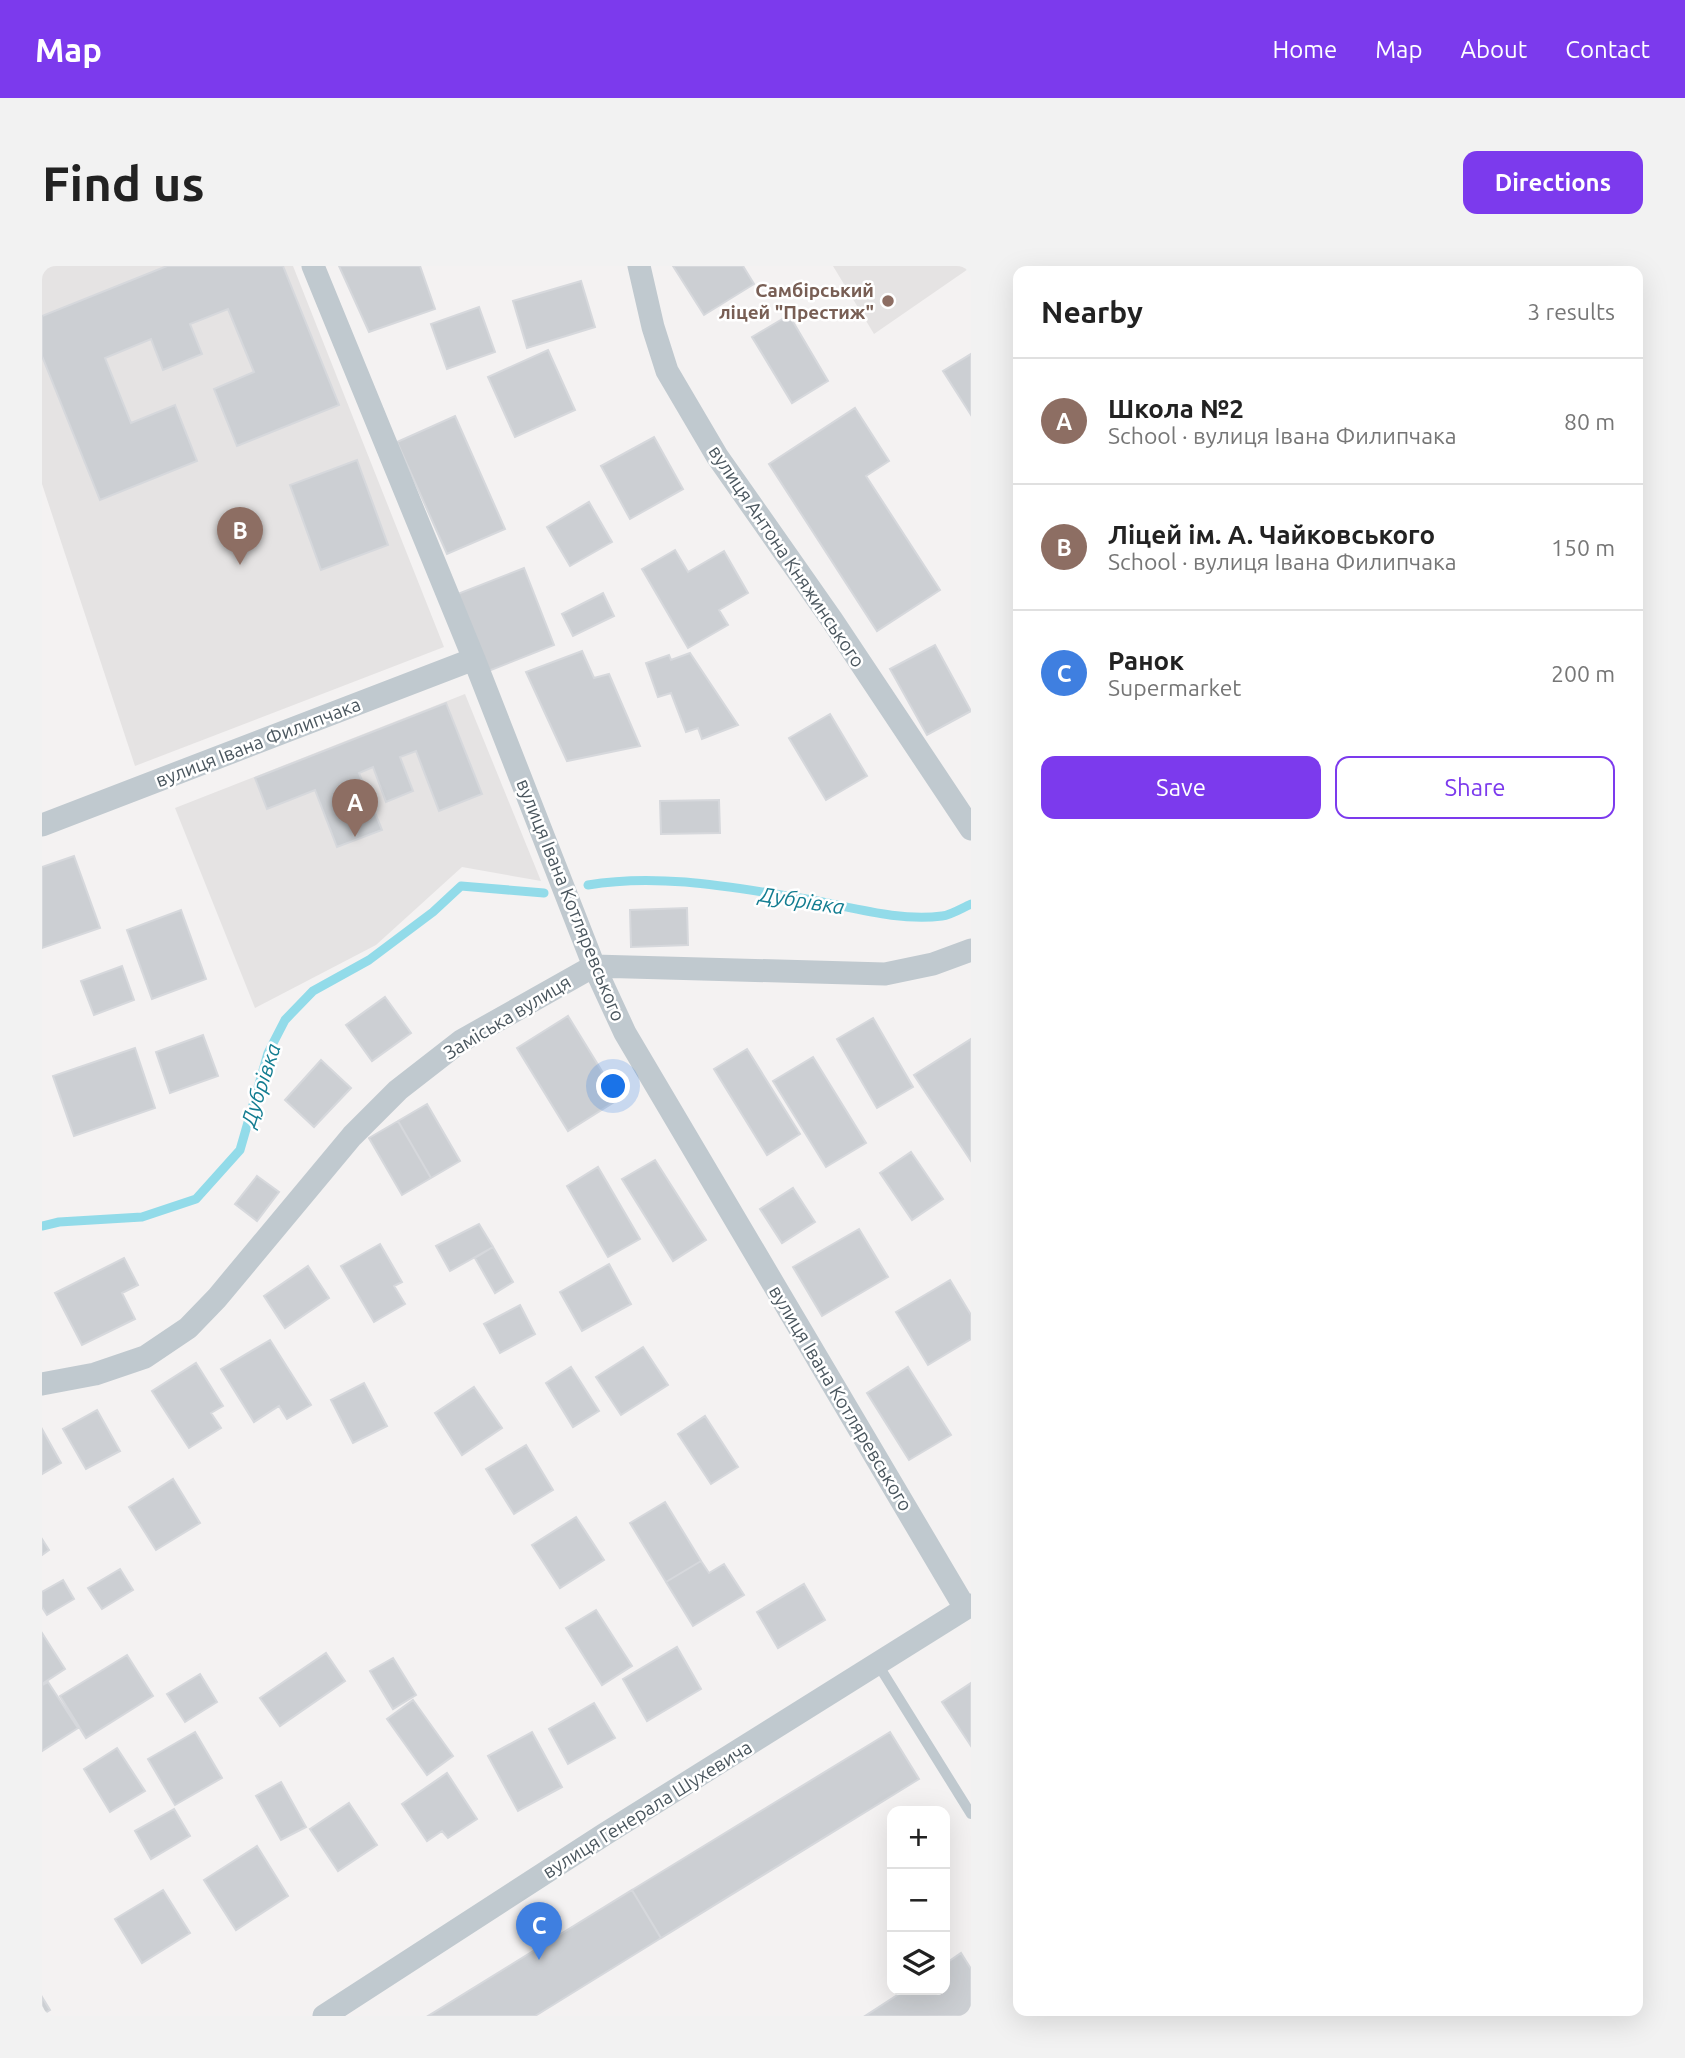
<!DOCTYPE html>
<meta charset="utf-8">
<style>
body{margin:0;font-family:Ubuntu,sans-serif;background:#f2f2f2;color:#222}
.controls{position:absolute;right:21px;bottom:21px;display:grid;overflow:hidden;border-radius:14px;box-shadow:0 7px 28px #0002}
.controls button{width:63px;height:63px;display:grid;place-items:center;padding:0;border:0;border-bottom:2px solid #e0e0e0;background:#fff;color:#222;font:35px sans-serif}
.you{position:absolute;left:572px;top:821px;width:24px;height:24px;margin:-18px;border:5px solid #fff;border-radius:50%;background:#1a73e8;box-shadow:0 0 0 10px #1a73e833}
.badge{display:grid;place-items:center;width:46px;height:46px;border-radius:50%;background:#7c3aed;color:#fff;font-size:23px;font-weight:700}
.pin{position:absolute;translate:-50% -58px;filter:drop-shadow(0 2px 4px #0008)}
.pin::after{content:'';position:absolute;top:37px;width:24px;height:21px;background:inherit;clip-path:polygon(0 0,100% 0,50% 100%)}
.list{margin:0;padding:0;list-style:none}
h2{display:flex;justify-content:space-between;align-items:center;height:91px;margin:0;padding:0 28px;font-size:30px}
h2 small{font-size:23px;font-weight:400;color:#767676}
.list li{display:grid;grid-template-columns:46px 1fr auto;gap:21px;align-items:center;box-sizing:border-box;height:126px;padding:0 28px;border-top:2px solid #e0e0e0}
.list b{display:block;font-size:26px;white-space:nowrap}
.list p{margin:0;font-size:23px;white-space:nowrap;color:#767676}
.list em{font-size:23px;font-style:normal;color:#767676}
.actions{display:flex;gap:14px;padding:21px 28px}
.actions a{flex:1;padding:16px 0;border:2px solid #7c3aed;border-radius:14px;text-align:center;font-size:24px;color:#7c3aed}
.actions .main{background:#7c3aed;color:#fff}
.icon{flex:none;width:38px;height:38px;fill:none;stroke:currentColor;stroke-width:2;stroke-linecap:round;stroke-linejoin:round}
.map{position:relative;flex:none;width:929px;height:1750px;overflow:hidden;border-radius:14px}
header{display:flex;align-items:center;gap:42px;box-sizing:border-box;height:98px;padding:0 35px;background:#7c3aed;color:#fff}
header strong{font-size:33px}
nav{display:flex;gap:38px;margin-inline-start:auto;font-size:24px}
.intro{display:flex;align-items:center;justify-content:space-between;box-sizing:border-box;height:168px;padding:0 42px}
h1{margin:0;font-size:49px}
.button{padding:18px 32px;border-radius:14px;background:#7c3aed;color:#fff;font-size:24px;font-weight:700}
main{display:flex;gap:42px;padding:0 42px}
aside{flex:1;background:#fff;border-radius:14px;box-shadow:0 7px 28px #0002}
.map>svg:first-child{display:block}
.education{fill:#e5e3e3}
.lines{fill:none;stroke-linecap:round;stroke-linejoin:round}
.stream{stroke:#92dbe9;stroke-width:9}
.building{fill:#cccfd3;stroke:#d6d8dc;stroke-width:2}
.service{stroke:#c0c9cf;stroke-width:10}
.minor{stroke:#c0c9cf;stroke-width:23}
.education-dot{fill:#8d6e63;stroke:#fff;stroke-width:2.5}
.labels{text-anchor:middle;stroke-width:5;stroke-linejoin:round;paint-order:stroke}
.education-label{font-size:19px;font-weight:bold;fill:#785e54;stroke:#fff;text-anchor:end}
.street-label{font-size:19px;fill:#4a565e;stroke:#fff}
.water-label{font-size:21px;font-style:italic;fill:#137d91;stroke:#fff}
</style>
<header>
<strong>Map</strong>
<nav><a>Home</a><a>Map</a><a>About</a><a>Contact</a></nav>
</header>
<div class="intro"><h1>Find us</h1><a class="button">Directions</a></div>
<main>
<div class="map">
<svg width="929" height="1750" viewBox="0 0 929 1750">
<rect width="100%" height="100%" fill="#f4f2f2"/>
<!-- education -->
<path class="education" d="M 3,0 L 251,0 L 402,381 L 93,500 L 0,218 L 0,1 Z
M 791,0 L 929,0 L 929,1 L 832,68 Z
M 423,428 L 499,615 L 420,601 L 334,679 L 213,742 L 133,542 Z"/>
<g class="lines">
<!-- stream -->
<path class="stream" d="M 546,619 C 616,607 689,621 758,632 C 804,639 853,656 900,650 C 909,649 920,642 929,638
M 0,960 L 17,956 L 100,951 L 154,933 L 198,884 L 226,787 L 243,754 L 271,725 L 327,694 L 391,646 L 419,620 L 502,627"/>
</g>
<!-- building -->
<path class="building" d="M 125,0 L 241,0 L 297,139 L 195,180 L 172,123 L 212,106 L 186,43 L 148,58 L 160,88 L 121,104 L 109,73 L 63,92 L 89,157 L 133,139 L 155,195 L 58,234 L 0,90 L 0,50 Z
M 297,0 L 378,0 L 393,43 L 327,66 Z
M 631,0 L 701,0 L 712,18 L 662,49 Z
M 539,15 L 553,61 L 485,82 L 471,35 Z
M 437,41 L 453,86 L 405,103 L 389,58 Z
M 747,49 L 786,115 L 750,137 L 710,71 Z
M 506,84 L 533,144 L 473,171 L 446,111 Z
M 929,88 L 929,149 L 901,105 Z
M 813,142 L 847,195 L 824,210 L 898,324 L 835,365 L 727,198 Z
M 413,150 L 463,263 L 405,288 L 355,176 Z
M 612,171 L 641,223 L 588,253 L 559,200 Z
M 315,194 L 346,279 L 279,304 L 248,219 Z
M 547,236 L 570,276 L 528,300 L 505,261 Z
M 633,284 L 646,306 L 682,285 L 706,327 L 677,344 L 686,359 L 646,382 L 600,303 Z
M 482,302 L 512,379 L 444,406 L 413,329 Z
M 561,327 L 572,350 L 531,370 L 520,348 Z
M 893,379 L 929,445 L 885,469 L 848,403 Z
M 540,385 L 552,412 L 567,408 L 598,480 L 525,495 L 484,406 Z
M 648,387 L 696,459 L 660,473 L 656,462 L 644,466 L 629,427 L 616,431 L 604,397 L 627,389 L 629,394 Z
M 404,437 L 440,528 L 397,545 L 374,485 L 358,491 L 371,525 L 344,536 L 331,501 L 317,507 L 340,564 L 295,581 L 273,524 L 225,543 L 213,512 Z
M 788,448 L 825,510 L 784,534 L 747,472 Z
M 677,534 L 678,567 L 619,568 L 618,535 Z
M 32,590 L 58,662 L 0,682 L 0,601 Z
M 645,642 L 646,679 L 589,681 L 588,644 Z
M 139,644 L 164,713 L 110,733 L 85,664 Z
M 80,700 L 92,734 L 52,749 L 39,715 Z
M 343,731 L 369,767 L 330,795 L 304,759 Z
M 526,750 L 577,833 L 526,865 L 475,782 Z
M 831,752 L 871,821 L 835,842 L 795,773 Z
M 161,769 L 176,810 L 128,827 L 114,786 Z
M 929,773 L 929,895 L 872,809 Z
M 93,782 L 113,842 L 32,870 L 11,810 Z
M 705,783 L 758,868 L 725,889 L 672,803 Z
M 771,791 L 824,877 L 784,901 L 731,815 Z
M 279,794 L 309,822 L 272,861 L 243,834 Z
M 385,838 L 418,895 L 389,912 L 356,855 Z
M 356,855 L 389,912 L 360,929 L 327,872 Z
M 869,886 L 901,933 L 870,954 L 838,907 Z
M 613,894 L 664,974 L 631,995 L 580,913 Z
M 556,901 L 598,973 L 566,991 L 525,920 Z
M 215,910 L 237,926 L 215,955 L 193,938 Z
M 751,922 L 773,956 L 740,977 L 718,943 Z
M 437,958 L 451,981 L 408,1005 L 394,980 Z
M 817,963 L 846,1011 L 780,1050 L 751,1001 Z
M 338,978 L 360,1016 L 352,1020 L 363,1038 L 332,1056 L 299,1000 Z
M 451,981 L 471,1016 L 453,1027 L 433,992 Z
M 82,992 L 96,1019 L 80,1027 L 93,1053 L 40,1079 L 13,1027 Z
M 567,998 L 589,1038 L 540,1065 L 518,1026 Z
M 266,1000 L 287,1032 L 243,1062 L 222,1030 Z
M 908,1014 L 929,1049 L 929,1073 L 886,1099 L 854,1046 Z
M 478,1039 L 493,1068 L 458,1087 L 442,1058 Z
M 228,1074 L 269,1139 L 245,1153 L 237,1140 L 212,1156 L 179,1103 Z
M 601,1081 L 626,1119 L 579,1149 L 554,1111 Z
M 154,1097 L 181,1140 L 169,1147 L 179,1162 L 147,1182 L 110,1125 Z
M 529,1101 L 557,1145 L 531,1161 L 504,1117 Z
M 866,1101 L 909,1169 L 867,1194 L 825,1127 Z
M 322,1117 L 345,1160 L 311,1177 L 289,1134 Z
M 432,1121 L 460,1162 L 420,1189 L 393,1147 Z
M 55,1144 L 78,1185 L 44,1203 L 21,1163 Z
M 663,1150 L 696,1201 L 669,1218 L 636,1168 Z
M 0,1163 L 19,1197 L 0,1208 Z
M 484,1179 L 511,1224 L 472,1248 L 444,1203 Z
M 131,1213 L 158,1257 L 114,1284 L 87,1241 Z
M 623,1236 L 659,1295 L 624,1316 L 588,1257 Z
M 534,1251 L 562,1294 L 518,1322 L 490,1279 Z
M 0,1273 L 7,1284 L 0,1289 Z
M 659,1295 L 667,1307 L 682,1298 L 702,1329 L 651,1360 L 624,1316 Z
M 78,1303 L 91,1324 L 60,1343 L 46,1322 Z
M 21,1314 L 32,1333 L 5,1349 L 0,1341 L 0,1326 Z
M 762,1318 L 783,1354 L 736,1382 L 715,1346 Z
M 554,1344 L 590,1400 L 560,1419 L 524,1362 Z
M 0,1367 L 23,1403 L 0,1418 Z
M 635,1381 L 659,1423 L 605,1455 L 581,1413 Z
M 284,1387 L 303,1415 L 238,1460 L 218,1432 Z
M 85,1389 L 111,1430 L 44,1472 L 18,1430 Z
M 351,1392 L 374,1429 L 351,1443 L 328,1405 Z
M 158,1408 L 175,1436 L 143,1456 L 125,1428 Z
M 6,1416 L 36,1462 L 0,1485 L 0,1419 Z
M 929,1417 L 929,1480 L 900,1436 Z
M 371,1434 L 411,1490 L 385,1509 L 345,1453 Z
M 552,1437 L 573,1472 L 526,1498 L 507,1463 Z
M 153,1466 L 180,1512 L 133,1539 L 106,1493 Z
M 490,1466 L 520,1521 L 476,1545 L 446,1490 Z
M 848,1466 L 877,1513 L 619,1672 L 590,1624 Z
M 75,1482 L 103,1525 L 68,1546 L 42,1503 Z
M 405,1507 L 435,1553 L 406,1572 L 400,1565 L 385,1575 L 360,1538 Z
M 239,1516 L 264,1561 L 239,1574 L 214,1530 Z
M 307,1537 L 335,1579 L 296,1605 L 268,1563 Z
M 132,1543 L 148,1570 L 109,1593 L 93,1565 Z
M 215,1580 L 246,1630 L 194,1664 L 162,1614 Z
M 121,1624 L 148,1667 L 100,1697 L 73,1653 Z
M 590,1624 L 619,1672 L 493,1750 L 386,1750 Z
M 919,1687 L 929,1703 L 929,1750 L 823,1750 L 863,1724 L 903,1724 L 903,1698 Z
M 0,1731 L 8,1744 L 0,1749 Z"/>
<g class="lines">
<!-- service -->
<path class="service" d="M 835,1397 L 929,1548"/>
<!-- minor -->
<path class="minor" d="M 271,0 L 432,393 L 552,700 L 583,767 L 923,1342
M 597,0 L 611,61 L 625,105 L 675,190 L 790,354 L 929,563
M 0,559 L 432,393
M 0,1118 L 53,1108 L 103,1091 L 146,1062 L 175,1032 L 310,870 L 356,824 L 419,775 L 552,700 L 843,708 L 891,698 L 929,684
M 282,1750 L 563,1568 L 929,1339"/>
</g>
<!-- markers -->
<circle class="education-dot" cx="846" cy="35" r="7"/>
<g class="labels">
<!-- education labels -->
<g class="education-label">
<text x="832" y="31">Самбірський<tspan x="832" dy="22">ліцей "Престиж"</tspan></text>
</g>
<!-- street labels -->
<g class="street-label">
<text transform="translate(745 290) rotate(56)" y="7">вулиця Антона Княжинського</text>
<text transform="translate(216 476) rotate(-21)" y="7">вулиця Івана Филипчака</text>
<text transform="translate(529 634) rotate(68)" y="7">вулиця Івана Котляревського</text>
<text transform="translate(465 751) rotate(-31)" y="7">Заміська вулиця</text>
<text transform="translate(799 1132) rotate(59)" y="7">вулиця Івана Котляревського</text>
<text transform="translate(605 1543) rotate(-32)" y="7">вулиця Генерала Шухевича</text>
</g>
<!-- water labels -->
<g class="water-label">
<text transform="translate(760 635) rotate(9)" y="7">Дубрівка</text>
<text transform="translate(219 819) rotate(-72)" y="7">Дубрівка</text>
</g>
</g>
</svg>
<div class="controls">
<button>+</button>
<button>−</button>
<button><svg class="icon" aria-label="layers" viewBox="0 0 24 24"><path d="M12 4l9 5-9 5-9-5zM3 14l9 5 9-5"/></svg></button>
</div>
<div class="you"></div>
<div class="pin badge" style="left:313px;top:571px;background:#8d6e63">A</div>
<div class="pin badge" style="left:198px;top:299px;background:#8d6e63">B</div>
<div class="pin badge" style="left:497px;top:1694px;background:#3f7fe0">C</div>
</div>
<aside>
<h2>Nearby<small>3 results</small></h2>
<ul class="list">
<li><span class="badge" style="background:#8d6e63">A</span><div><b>Школа №2</b><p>School · вулиця Івана Филипчака</p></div><em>80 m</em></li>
<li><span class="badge" style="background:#8d6e63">B</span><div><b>Ліцей ім. А. Чайковського</b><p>School · вулиця Івана Филипчака</p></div><em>150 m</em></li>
<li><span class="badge" style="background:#3f7fe0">C</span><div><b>Ранок</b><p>Supermarket</p></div><em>200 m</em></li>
</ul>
<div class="actions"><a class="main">Save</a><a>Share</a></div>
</aside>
</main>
